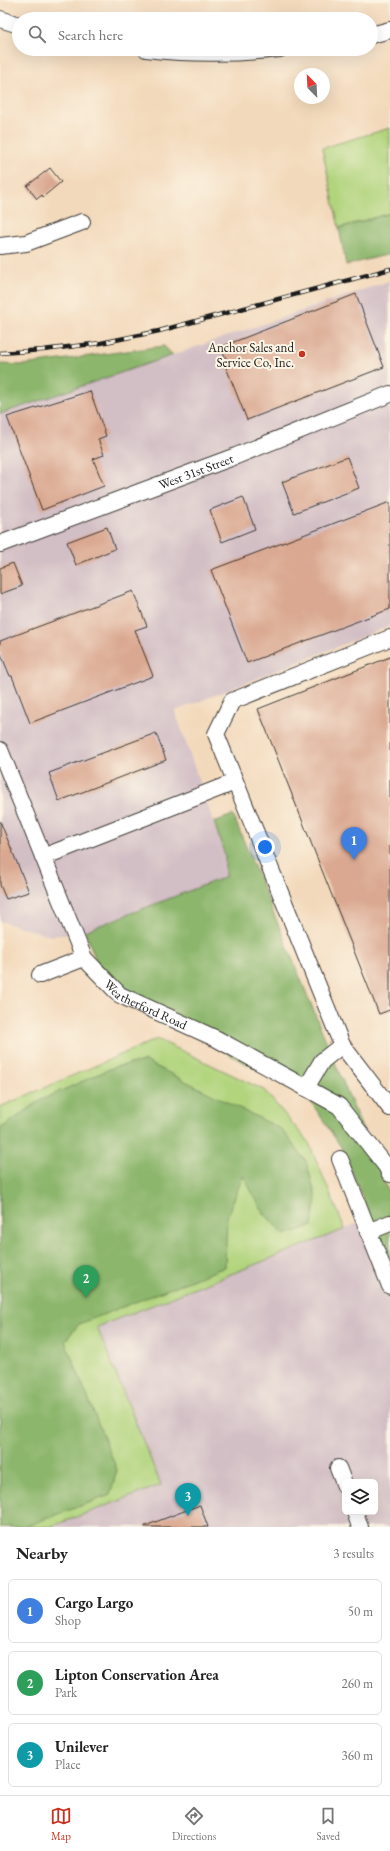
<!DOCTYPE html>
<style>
body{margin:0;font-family:"EB Garamond",serif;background:#f2f2f2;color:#222}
.controls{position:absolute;right:12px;bottom:12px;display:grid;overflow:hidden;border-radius:6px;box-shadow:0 4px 16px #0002}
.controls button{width:36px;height:36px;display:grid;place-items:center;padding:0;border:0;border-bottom:1px solid #e0e0e0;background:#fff;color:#222;font:20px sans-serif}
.compass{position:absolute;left:294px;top:68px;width:36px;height:36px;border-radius:50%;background:#fff;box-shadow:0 4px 16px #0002;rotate:336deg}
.you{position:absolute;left:265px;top:847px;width:14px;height:14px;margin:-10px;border:3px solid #fff;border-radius:50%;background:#1a73e8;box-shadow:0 0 0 6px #1a73e833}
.badge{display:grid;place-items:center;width:26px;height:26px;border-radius:50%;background:#c8321e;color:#fff;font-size:13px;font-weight:700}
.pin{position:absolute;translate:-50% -33px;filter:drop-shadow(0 1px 2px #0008)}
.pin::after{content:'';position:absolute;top:21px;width:14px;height:12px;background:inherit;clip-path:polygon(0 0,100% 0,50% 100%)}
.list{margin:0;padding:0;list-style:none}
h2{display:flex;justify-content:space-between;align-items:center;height:52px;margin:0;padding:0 16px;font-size:17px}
h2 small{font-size:13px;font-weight:400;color:#767676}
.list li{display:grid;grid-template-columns:26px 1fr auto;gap:12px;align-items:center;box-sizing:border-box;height:64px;margin:0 8px 8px;padding:0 8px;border:1px solid #e0e0e0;border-radius:6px}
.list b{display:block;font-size:15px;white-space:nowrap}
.list p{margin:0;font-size:13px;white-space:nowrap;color:#767676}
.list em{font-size:13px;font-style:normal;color:#767676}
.icon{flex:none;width:22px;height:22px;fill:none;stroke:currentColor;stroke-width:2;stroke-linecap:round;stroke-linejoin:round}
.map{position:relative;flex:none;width:390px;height:1527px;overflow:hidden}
.search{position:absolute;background:#fff;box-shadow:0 4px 16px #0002;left:12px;right:12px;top:12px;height:44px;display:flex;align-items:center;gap:10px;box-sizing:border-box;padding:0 14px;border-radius:22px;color:#767676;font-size:15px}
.sheet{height:268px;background:#fff}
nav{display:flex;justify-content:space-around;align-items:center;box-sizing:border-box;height:56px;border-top:1px solid #e0e0e0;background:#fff;font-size:11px;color:#767676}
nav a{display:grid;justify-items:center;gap:2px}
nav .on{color:#c8321e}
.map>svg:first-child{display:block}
.industrial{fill:#d2bec5;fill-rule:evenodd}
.green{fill:#b1d47d;stroke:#66784c}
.forest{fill:#8cb66c;stroke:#546944}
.building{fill:#daa891}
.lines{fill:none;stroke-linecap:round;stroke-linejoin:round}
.minor-casing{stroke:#3c3834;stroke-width:18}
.minor{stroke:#fff;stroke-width:16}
.rail-casing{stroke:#1c1c1c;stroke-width:4.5}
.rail{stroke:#fcf5e5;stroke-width:3;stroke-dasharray:9;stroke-linecap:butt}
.poi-dot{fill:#c8321e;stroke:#fcf5e5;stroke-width:1.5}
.labels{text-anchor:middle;stroke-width:4;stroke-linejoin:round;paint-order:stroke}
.poi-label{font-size:13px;fill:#1c1c1c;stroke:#fcf5e5;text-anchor:end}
.street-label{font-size:13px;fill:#1c1c1c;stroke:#fcf5e5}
</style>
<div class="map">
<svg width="390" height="1527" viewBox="0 0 390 1527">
<rect width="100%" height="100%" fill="#fcf5e5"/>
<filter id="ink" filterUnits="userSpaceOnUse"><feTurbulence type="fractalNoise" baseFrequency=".025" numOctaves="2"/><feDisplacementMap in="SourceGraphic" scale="8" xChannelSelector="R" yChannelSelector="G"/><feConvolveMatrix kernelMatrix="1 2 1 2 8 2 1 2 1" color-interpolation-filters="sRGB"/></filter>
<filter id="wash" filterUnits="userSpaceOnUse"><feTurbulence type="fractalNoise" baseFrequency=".012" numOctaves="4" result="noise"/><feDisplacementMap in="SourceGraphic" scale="16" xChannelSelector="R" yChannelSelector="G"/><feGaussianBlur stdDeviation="0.9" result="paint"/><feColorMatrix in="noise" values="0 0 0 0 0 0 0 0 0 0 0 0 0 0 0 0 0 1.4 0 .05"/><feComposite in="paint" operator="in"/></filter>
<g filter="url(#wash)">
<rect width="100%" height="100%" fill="#f3d9bb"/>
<!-- industrial -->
<path class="industrial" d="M 389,281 L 390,626 L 175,711 L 225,856 L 225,877 L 85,931 L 51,936 L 0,921 L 0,414 Z
M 371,1218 L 390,1262 L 390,1527 L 50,1527 L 160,1485 L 97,1327 ZM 345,1482 L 375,1482 L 375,1512 L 345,1512 Z"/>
<!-- green -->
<path class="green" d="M 390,128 L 390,213 L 339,228 L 322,148 Z
M 157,1039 L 264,1090 L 309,1143 L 345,1229 L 97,1327 L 161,1485 L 50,1527 L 0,1527 L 0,1107 Z"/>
<!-- forest -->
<path class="forest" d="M 390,213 L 390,254 L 346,265 L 339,228 Z
M 164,346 L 173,355 L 0,414 L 0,364 L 23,365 Z
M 233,815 L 390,1196 L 390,1262 L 341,1147 L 309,1099 L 114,990 L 97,963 L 85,931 L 225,877 L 225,856 L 214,822 Z
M 145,1061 L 281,1129 L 306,1161 L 316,1197 L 312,1226 L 284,1235 L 263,1212 L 243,1176 L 227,1217 L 225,1267 L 79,1324 L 65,1341 L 117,1470 L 110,1495 L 24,1527 L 0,1527 L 0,1129 L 41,1100 L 114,1067 Z"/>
<g id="blocks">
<!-- building -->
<path class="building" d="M 50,168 L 61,182 L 43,197 L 42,195 L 37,199 L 27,186 Z
M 356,294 L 384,367 L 247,420 L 224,362 L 227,361 L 221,347 Z
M 90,391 L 106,436 L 98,439 L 104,455 L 93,459 L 104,486 L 42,510 L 7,417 Z
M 347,457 L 359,488 L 294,513 L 282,482 Z
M 243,497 L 255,529 L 222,542 L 210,510 Z
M 390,502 L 390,609 L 247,663 L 211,570 Z
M 107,527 L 115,549 L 76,565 L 67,542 Z
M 13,563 L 22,586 L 0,594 L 0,568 Z
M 133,591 L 147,626 L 135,630 L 153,676 L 30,723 L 12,676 L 10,676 L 0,652 L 0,641 Z
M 390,657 L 390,1010 L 379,1014 L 258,709 Z
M 156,733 L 166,760 L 59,801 L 49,773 Z
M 0,821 L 29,892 L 6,899 L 0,885 Z
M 200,1505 L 208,1527 L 145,1527 L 145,1526 Z"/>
</g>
</g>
<g filter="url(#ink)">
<use href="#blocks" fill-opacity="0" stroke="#3c3834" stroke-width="1"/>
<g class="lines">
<defs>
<g id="minor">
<path d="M 0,19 L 19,25"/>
<path d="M 371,35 L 390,30"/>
<path d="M 146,49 C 190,54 236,54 280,49"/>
<path d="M 0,246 L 26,243 L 82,222"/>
<path id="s1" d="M 0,544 L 236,456 L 390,394"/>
<path d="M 390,638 L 232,701 L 216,734 L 342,1045 L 390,1108"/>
<path id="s2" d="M 0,750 L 84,958 L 120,995 L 217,1039 L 339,1106 L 386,1166 L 390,1174"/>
<path d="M 43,857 L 235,782"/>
<path d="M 40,975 L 84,958"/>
<path d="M 306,1088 L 322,1061 L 342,1045"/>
<path d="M 340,1159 L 390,1286"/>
<path d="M 368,1232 L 390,1223"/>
<path d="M 338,1468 L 345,1486"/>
<path d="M 355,1512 L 360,1527"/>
</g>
</defs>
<!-- minor casing -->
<use href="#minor" class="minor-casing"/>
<!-- minor -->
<use href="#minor" class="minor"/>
<defs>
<path id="rail" d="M 0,353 L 43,350 L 101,343 L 159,331 L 390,269"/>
</defs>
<!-- rail casing -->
<use href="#rail" class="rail-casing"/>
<!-- rail -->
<use href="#rail" class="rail"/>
</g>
</g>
<!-- markers -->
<circle class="poi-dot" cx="302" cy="354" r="4"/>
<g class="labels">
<!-- poi labels -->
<g class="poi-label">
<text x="294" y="352">Anchor Sales and<tspan x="294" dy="15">Service Co, Inc.</tspan></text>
</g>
<!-- street labels -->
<g class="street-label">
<text dy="5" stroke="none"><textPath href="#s1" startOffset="209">West 31st Street</textPath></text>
<text dy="5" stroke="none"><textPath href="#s2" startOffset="303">Weatherford Road</textPath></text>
</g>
</g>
</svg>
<div class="controls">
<button><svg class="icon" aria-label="layers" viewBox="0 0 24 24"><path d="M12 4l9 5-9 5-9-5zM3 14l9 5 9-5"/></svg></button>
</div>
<svg class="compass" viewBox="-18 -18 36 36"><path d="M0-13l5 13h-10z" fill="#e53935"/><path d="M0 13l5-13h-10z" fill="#767676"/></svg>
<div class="you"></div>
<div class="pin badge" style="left:354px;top:860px;background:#3f7fe0">1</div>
<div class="pin badge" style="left:86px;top:1298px;background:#2e9e5b">2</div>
<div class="pin badge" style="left:188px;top:1516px;background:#0f9aa8">3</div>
<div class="search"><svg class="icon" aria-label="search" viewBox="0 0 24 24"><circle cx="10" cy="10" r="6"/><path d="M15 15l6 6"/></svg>Search here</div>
</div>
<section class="sheet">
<h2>Nearby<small>3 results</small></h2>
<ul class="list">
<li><span class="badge" style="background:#3f7fe0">1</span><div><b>Cargo Largo</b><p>Shop</p></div><em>50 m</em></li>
<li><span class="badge" style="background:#2e9e5b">2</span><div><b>Lipton Conservation Area</b><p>Park</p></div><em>260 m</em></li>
<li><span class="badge" style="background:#0f9aa8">3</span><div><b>Unilever</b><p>Place</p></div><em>360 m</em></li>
</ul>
</section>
<nav>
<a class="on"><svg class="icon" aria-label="map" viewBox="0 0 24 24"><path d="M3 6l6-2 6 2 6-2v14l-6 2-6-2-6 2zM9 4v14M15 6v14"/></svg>Map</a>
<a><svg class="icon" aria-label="directions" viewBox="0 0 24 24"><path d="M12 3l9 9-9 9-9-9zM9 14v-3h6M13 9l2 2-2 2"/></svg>Directions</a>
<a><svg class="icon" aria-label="saved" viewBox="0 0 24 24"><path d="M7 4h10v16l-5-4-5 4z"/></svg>Saved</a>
</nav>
